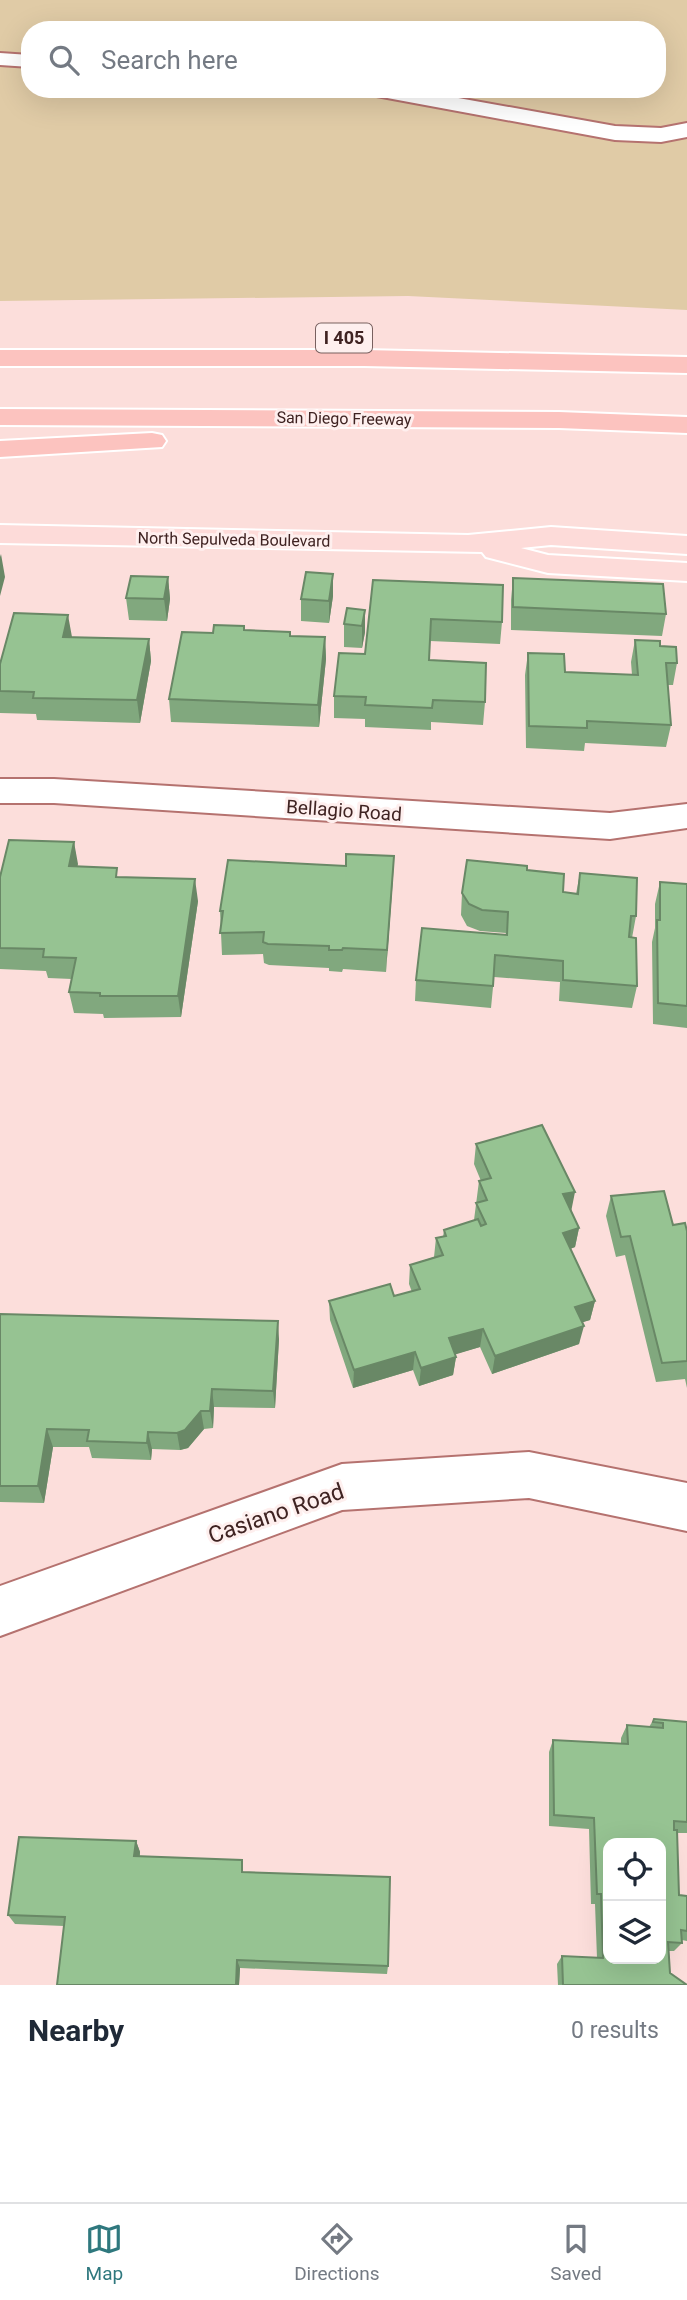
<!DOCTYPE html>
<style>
body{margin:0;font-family:Roboto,sans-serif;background:#f6f6f7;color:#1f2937}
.controls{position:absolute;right:21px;bottom:21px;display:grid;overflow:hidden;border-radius:14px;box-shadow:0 7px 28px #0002}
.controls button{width:63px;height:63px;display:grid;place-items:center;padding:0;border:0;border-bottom:2px solid #e0e1e3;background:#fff;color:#1f2937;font:35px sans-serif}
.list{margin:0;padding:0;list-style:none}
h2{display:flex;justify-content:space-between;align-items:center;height:91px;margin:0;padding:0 28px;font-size:30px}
h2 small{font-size:23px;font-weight:400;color:#747a83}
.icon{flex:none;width:38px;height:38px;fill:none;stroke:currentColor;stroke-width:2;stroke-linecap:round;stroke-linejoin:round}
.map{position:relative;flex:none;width:687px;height:1985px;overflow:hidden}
.search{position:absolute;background:#fff;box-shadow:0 7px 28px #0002;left:21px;right:21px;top:21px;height:77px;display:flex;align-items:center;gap:18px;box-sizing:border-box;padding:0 24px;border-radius:28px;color:#747a83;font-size:26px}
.sheet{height:217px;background:#fff}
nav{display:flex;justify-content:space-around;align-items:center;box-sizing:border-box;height:98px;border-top:2px solid #e0e1e3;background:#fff;font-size:19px;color:#747a83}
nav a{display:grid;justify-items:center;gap:4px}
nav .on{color:#2f787e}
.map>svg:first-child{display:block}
.green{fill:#e0cba6;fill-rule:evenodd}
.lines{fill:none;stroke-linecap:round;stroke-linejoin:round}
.minor-casing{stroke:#b5726f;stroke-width:4}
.major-casing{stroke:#fff;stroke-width:4}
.highway-casing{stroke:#fff;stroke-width:4}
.minor{fill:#fff;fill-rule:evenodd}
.major{fill:#fddbd9;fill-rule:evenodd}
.highway{fill:#fcc3bf;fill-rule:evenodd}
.wall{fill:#81a87e}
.shaded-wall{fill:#698866}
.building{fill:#96c392;stroke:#698866;stroke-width:2;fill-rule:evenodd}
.labels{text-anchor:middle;stroke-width:6;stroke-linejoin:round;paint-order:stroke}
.far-street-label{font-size:16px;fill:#3f2322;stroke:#feefee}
.shield{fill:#feefee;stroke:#78605f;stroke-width:2}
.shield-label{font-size:18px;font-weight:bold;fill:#3f2322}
.street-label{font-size:19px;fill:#3f2322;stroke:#feefee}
.near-street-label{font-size:23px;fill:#3f2322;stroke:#feefee}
</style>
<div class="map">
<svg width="687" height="1985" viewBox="0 0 687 1985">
<rect width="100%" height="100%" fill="#fcdedb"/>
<!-- green -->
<path class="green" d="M 0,0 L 687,0 L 687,310 L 408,296 L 0,301 ZM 30,30 L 657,30 L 657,89 L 30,89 Z"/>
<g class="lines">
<defs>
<path id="minor" d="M 0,53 L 30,55 L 30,67 L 0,65 Z
M 361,89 L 408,89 L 615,126 L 661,128 L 687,123 L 687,137 L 661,142 L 615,140 L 371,95 L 364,93 Z
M 0,779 L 54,779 L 610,813 L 687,804 L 687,828 L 610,839 L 54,803 L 0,803 Z
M 529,1452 L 687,1483 L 687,1531 L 529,1498 L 342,1510 L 0,1636 L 0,1586 L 342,1464 Z"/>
<path id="major" d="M 0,525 L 468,535 L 551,527 L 687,536 L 687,554 L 551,545 L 521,548 L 548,555 L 687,563 L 687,581 L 548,573 L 486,557 L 482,552 L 0,543 Z"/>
<path id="highway" d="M 0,350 L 364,350 L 687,357 L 687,373 L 364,366 L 0,366 Z
M 0,409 L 559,412 L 687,417 L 687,433 L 559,428 L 0,425 Z
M 152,433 L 162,435 L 166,441 L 162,447 L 0,457 L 0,441 Z"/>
</defs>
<!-- minor casing -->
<use href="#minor" class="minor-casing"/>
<!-- major casing -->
<use href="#major" class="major-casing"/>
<!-- highway casing -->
<use href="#highway" class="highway-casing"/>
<!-- minor -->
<use href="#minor" class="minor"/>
<!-- major -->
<use href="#major" class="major"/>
<!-- highway -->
<use href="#highway" class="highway"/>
</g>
<!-- wall -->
<path class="wall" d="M 168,577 L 170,599 L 167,621 L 129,620 L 126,598 Z
M 513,578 L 666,614 L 662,636 L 511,630 L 511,600 Z
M 373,580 L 502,622 L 500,644 L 430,641 L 429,660 L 485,702 L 483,725 L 431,722 L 431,730 L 365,727 L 365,719 L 334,718 L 334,696 L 365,654 Z
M 333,596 L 329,623 L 301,621 L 301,599 Z
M 365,610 L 365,632 L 362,648 L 344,647 L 344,624 Z
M 244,626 L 244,630 L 290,636 L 325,637 L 326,659 L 319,727 L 171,722 L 169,699 Z
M 72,637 L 149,639 L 151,661 L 140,723 L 37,720 L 36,714 L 0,713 L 0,664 Z
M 635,640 L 660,646 L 677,663 L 673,685 L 668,685 L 671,725 L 666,747 L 585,743 L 584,751 L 526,748 L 525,675 L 528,653 L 565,672 L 632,675 L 631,662 Z
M 74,842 L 77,867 L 119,877 L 198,901 L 181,1017 L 104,1018 L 103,1014 L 74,1013 L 69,992 L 72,979 L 48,978 L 46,971 L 0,969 L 0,877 Z
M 394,856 L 386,972 L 343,969 L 342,972 L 329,971 L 329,968 L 269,965 L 264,963 L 263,954 L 222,955 L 220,911 L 346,866 Z
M 527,870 L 563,892 L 576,894 L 580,873 L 636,916 L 632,938 L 637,986 L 632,1008 L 559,1001 L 560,982 L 494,977 L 491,1008 L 415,1001 L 416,980 L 505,935 L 506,933 L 480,931 L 467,926 L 461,915 L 462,893 Z
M 660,882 L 687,884 L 687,1028 L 653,1024 L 652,942 L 655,928 L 655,904 Z
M 476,1144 L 571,1210 L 579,1228 L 575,1247 L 570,1249 L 595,1301 L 590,1320 L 582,1322 L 579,1344 L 492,1374 L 480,1347 L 455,1354 L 456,1357 L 453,1375 L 419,1386 L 413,1370 L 353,1388 L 330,1320 L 329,1301 L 394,1296 L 412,1292 L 409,1284 L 410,1265 L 434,1257 L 436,1238 L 443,1237 L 444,1230 L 474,1220 L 479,1181 L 481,1181 L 474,1164 Z
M 611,1196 L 687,1231 L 687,1388 L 685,1379 L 656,1382 L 625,1255 L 616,1257 L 606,1216 Z
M 0,1314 L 279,1339 L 275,1408 L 214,1407 L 213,1428 L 204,1429 L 188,1448 L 180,1450 L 152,1449 L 151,1460 L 92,1458 L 89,1447 L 53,1447 L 44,1503 L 0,1502 Z
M 654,1719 L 687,1722 L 687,1833 L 677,1833 L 679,1895 L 687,1896 L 687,1941 L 682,1940 L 682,1943 L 674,1951 L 669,1951 L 670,1973 L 687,1985 L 558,1985 L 557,1964 L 562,1956 L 597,1958 L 595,1904 L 591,1904 L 589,1829 L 549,1826 L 549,1752 L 553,1740 L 621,1744 L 621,1738 L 627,1725 L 649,1727 Z
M 136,1841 L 140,1852 L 140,1856 L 245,1872 L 388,1966 L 387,1974 L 240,1968 L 239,1985 L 57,1985 L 64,1926 L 15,1924 L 8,1915 Z"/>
<!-- shaded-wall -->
<path class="shaded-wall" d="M 1,554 L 5,577 L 0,596 L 0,557 Z
M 333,574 L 333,596 L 329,623 L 329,601 Z
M 168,577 L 170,599 L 167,621 L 164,599 Z
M 365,610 L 365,632 L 362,648 L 362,626 Z
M 68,615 L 72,637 L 63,637 Z
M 325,637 L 326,659 L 319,727 L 318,705 Z
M 149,639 L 151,661 L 140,723 L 137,700 Z
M 74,842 L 78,864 L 73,888 L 69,866 Z
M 394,856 L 393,878 L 386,972 L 387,950 Z
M 195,879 L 198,901 L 181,1017 L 178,996 Z
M 575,1192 L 571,1212 L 563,1194 Z
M 579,1228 L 575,1247 L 559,1253 L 563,1233 Z
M 595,1301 L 590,1320 L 571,1326 L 575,1307 Z
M 278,1321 L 279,1339 L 275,1408 L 273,1391 Z
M 584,1326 L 579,1344 L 492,1374 L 495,1356 Z
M 483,1329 L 480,1347 L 447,1357 L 449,1338 Z
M 415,1352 L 413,1370 L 353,1388 L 354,1370 Z
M 456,1357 L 453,1375 L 419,1386 L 421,1368 Z
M 212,1389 L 214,1407 L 213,1428 L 210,1411 Z
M 201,1411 L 204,1429 L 188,1448 L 180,1450 L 177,1433 Z
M 47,1429 L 53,1447 L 44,1503 L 38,1486 Z
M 148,1432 L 152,1449 L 151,1460 L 147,1443 Z
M 136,1841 L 140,1852 L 138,1866 L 134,1856 Z
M 237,1960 L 240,1968 L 239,1985 L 236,1985 Z"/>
<!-- building -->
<path class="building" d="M 306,572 L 333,574 L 329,601 L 301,599 Z
M 131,576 L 168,577 L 164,599 L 126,598 Z
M 513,578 L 663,584 L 666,614 L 513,607 Z
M 373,580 L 503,585 L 502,622 L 431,619 L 429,660 L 486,663 L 485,702 L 433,700 L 432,708 L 365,705 L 366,697 L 334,696 L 339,653 L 365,654 Z
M 347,608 L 365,610 L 362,626 L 344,624 Z
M 14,613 L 68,615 L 63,637 L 149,639 L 137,700 L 33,698 L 34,692 L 0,691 L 0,664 Z
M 214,625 L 244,626 L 244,630 L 290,632 L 290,636 L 325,637 L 318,705 L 169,699 L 182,632 L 213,633 Z
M 635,640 L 660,641 L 660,646 L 676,647 L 677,663 L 666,663 L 671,725 L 587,721 L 587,728 L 529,726 L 528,653 L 564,654 L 565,672 L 638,675 Z
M 9,840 L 74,842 L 69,866 L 117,868 L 116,877 L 195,879 L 178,996 L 100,996 L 100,993 L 69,992 L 76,958 L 43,957 L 44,949 L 0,948 L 0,877 Z
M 346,854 L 394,856 L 387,950 L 343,948 L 342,950 L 329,950 L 329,946 L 268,944 L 263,942 L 264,932 L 220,933 L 223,911 L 220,911 L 228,860 L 346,866 Z
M 467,860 L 527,866 L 527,870 L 564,874 L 563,892 L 578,894 L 580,873 L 637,878 L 636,916 L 631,916 L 629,937 L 636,938 L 637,986 L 563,980 L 563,961 L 495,955 L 493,986 L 416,980 L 422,928 L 507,935 L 508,912 L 482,910 L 469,904 L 462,893 Z
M 660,882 L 687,884 L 687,1006 L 658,1003 L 657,920 L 660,920 Z
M 542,1125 L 575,1192 L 563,1194 L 579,1228 L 563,1233 L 595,1301 L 575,1307 L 584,1326 L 495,1356 L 483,1329 L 449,1338 L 456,1357 L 421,1368 L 415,1352 L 354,1370 L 329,1301 L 390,1284 L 394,1296 L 420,1289 L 410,1265 L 443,1255 L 436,1238 L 446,1236 L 444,1230 L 478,1219 L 481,1226 L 486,1224 L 476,1203 L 487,1200 L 479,1181 L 491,1178 L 476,1144 Z
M 664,1191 L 673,1225 L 685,1223 L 687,1231 L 687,1361 L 662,1363 L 630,1236 L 621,1237 L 611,1196 Z
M 0,1314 L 278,1321 L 273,1391 L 212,1389 L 210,1411 L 201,1411 L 185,1430 L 177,1433 L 148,1432 L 147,1443 L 87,1441 L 89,1430 L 47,1429 L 38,1486 L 0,1486 Z
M 654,1719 L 687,1722 L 687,1822 L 674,1821 L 674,1830 L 677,1830 L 679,1895 L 687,1896 L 687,1931 L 681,1930 L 682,1943 L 668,1942 L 670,1973 L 687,1985 L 563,1985 L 562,1956 L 603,1958 L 601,1894 L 597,1894 L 594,1818 L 554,1815 L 553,1740 L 628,1744 L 627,1725 L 663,1728 L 663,1723 L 653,1722 ZM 608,1843 L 661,1843 L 661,1959 L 608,1959 Z
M 19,1837 L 136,1841 L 134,1856 L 242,1860 L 242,1872 L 390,1877 L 388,1966 L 237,1960 L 236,1985 L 57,1985 L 65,1917 L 8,1915 Z"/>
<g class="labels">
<!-- far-street labels -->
<g class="far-street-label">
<text transform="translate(344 418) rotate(1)" y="6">San Diego Freeway</text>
<text transform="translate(234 539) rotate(1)" y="6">North Sepulveda Boulevard</text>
</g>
<!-- shield labels -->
<rect class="shield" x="316" y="323.5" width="56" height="29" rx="5"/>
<g class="shield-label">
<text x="344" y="344">I 405</text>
</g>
<!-- street labels -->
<g class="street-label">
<text transform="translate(344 810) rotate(4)" y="7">Bellagio Road</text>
</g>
<!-- near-street labels -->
<g class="near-street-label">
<text transform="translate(276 1513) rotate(-19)" y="8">Casiano Road</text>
</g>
</g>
</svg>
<div class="controls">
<button><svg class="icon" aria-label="locate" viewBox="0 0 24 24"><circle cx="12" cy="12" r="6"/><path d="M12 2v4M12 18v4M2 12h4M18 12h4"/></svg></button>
<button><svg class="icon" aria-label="layers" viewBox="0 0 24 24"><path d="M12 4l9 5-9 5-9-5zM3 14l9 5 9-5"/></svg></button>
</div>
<div class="search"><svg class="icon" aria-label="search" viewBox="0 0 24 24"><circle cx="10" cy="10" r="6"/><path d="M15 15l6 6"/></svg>Search here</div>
</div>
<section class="sheet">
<h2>Nearby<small>0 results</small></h2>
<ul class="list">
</ul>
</section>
<nav>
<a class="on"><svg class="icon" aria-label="map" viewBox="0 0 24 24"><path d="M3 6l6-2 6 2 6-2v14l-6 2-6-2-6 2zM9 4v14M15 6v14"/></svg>Map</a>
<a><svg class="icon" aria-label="directions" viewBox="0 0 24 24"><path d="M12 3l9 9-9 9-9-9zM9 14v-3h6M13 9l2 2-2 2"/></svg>Directions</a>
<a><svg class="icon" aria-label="saved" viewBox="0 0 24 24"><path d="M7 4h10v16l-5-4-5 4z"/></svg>Saved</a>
</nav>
